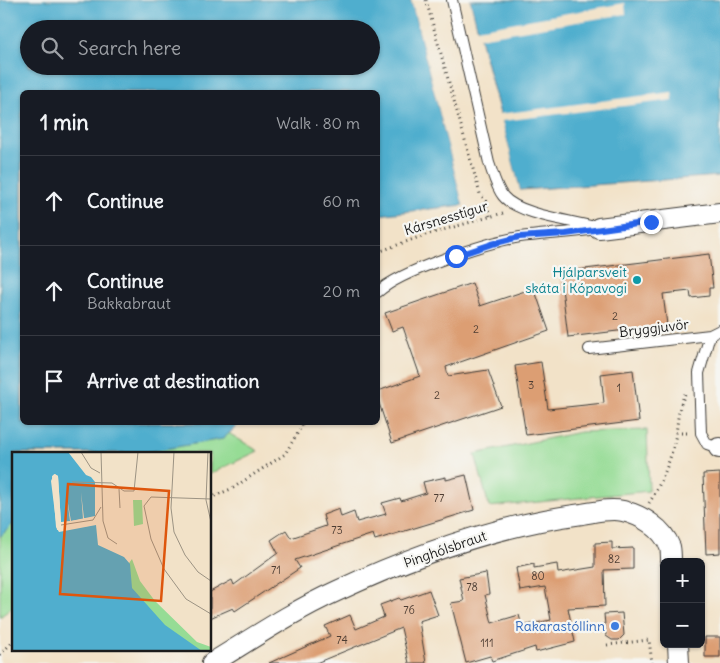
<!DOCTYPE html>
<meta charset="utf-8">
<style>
body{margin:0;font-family:Delius,sans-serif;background:#242831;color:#f1f3f6}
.controls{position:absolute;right:15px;bottom:15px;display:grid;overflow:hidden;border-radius:8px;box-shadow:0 1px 4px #0004}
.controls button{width:45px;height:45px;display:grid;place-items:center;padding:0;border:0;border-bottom:1px solid #363941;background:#171b24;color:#f1f3f6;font:25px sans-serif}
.stop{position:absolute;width:15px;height:15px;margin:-11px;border:4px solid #2563eb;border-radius:50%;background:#fff}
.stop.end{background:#2563eb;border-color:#fff;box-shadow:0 1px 5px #0008}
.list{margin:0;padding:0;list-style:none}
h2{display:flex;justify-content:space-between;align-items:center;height:65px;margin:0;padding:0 20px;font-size:21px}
h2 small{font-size:16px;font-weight:400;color:#9ea1a6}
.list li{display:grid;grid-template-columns:32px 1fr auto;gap:15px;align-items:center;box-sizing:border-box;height:90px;padding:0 20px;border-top:1px solid #363941}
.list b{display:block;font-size:19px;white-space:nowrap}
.list p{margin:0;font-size:16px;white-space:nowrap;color:#9ea1a6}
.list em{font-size:16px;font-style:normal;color:#9ea1a6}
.icon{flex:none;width:28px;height:28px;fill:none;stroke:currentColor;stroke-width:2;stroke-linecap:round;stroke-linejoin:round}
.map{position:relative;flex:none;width:720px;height:663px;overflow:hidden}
.search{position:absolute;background:#171b24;box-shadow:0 1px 4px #0004;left:20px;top:20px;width:360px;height:55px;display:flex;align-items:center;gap:12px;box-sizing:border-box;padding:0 18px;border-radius:28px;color:#9ea1a6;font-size:19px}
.panel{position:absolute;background:#171b24;box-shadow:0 1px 4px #0004;left:20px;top:90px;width:360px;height:335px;border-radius:8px}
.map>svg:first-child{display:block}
.green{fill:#96dc95;stroke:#597c58}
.water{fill:#50aece;stroke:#366575;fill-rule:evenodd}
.pier{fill:#f2e2c8}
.building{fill:#dc9e73}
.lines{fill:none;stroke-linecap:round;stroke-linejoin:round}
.service-casing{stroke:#3c3a36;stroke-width:12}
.minor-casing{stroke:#3c3a36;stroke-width:22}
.path{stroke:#3c3a36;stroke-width:3;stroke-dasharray:1 4;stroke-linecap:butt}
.service{stroke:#fff;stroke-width:10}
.minor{stroke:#fff;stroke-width:20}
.route{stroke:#2563eb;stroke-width:6}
.culture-dot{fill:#0f9aa8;stroke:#f6f6f2;stroke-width:2}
.shop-dot{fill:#3f7fe0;stroke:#f6f6f2;stroke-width:2}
.labels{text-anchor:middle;stroke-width:4.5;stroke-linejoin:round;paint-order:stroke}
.number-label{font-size:11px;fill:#4c3c32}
.street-label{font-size:14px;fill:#1c1c1c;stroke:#f6f6f2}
.culture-label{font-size:14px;fill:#0d838f;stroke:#f6f6f2;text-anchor:end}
.shop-label{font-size:14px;fill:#366cbe;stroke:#f6f6f2;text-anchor:end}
.inset-road{fill:none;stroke:#9c9383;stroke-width:1}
.view{fill:#de560d;fill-opacity:0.15;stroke:#de560d;stroke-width:2.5}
.inset-edge{fill:none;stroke:#1c1c1c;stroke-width:2.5}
</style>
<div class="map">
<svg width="720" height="663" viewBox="0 0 720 663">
<rect width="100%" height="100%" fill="#f6f6f2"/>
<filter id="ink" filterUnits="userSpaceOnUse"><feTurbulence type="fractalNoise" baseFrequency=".02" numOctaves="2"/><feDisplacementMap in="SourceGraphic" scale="10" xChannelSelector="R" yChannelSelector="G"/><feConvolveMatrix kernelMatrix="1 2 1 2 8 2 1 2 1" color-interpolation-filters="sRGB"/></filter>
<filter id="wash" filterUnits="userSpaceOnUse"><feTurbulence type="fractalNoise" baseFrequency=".0096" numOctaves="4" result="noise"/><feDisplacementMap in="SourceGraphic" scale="20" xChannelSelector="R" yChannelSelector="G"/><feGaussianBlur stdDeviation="1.12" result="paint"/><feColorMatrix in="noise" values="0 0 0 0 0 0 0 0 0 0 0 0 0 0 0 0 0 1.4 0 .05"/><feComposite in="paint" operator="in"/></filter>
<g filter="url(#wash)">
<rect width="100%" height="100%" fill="#f2e2c8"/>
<!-- green -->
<path class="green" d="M 0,289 L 22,422 L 212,423 L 258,451 L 210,474 L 210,453 L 14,453 L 14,606 L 0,617 Z
M 647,430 L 649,491 L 489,507 L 475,454 L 580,432 Z"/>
<!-- water -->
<path class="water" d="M 0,0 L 411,0 L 463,205 L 378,215 L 378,92 L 22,92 L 22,422 L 240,423 L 223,439 L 142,453 L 14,453 L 14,523 L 0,537 ZM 29,29 L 371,29 L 371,66 L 29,66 Z
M 470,0 L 720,0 L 720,176 L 520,190 Z"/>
<!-- pier -->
<path class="pier" d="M 411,0 L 414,0 L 465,204 L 463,205 Z
M 468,0 L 470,0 L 477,29 L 625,3 L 626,14 L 479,38 L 499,114 L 672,92 L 673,100 L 502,121 L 520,190 L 517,190 Z"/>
<g id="blocks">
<!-- building -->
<path class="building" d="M 709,254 L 713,288 L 709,288 L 709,296 L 691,298 L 690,291 L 663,294 L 667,325 L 568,337 L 560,272 Z
M 472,283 L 480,306 L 534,288 L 549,331 L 446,367 L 448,376 L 488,370 L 501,406 L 392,443 L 378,400 L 378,391 L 420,376 L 403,327 L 392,331 L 385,313 Z
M 541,362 L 548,409 L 604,403 L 601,374 L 633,370 L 639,421 L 526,435 L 515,366 Z
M 720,473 L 720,553 L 706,554 L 703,474 Z
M 466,475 L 474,510 L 375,540 L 373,534 L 295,560 L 300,568 L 235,611 L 233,608 L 210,618 L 210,592 L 232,580 L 234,585 L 278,553 L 271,540 L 286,530 L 291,538 L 326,526 L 323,515 L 339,509 L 341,517 L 354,512 L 357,522 L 386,514 L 382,503 L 400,498 L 401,501 L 426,493 L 423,482 L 446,477 L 446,480 Z
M 612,542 L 612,549 L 633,548 L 633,569 L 604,570 L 605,606 L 568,608 L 575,642 L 536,652 L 535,647 L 492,661 L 490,656 L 466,663 L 451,603 L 464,601 L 459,578 L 486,573 L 489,594 L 485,595 L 492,623 L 519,615 L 522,626 L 551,620 L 545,587 L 520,591 L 516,568 L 534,564 L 534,568 L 557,564 L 558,573 L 595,567 L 595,543 Z
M 429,590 L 438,615 L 419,621 L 426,663 L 409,663 L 401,628 L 316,663 L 269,663 L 330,636 L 325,626 L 350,615 L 356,629 L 384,617 L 380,605 L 399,598 L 401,600 Z
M 622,613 L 624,635 L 619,640 L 612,640 L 606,636 L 604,614 Z
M 705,637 L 720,637 L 720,657 L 705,657 Z"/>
</g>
</g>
<g filter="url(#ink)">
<use href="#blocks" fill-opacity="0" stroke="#3c3a36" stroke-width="1"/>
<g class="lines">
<defs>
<path id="service" d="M 452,0 L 489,163 C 493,174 496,187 503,196 C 518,215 574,221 599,228
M 378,292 C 400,271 488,242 520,237 C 545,234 570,233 596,229
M 710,335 L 699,373 L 701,433 L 707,444 L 719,448
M 589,349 L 710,335 L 720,330"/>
<path id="minor" d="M 599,228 L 720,213
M 719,448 L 720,448
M 678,644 L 679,663
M 212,663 C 253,638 293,611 337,591 C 414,555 497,525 582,514 C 595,512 610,508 623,511 C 641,515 663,528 670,547 C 671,551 671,557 671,562"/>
</defs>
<!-- service casing -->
<use href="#service" class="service-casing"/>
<!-- minor casing -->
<use href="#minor" class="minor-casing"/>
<!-- path -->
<path class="path" d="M 426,0 L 480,194 L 486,201 L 490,216
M 378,252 L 422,236 L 503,213
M 676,433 L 688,433
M 210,498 L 233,488 L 285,454 L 304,422
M 649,503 C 661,485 673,455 676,433 C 679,414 677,411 686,392
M 607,645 L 649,640 L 652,663
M 0,655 L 14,640"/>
<!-- service -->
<use href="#service" class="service"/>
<!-- minor -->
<use href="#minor" class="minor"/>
</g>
</g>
<g class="lines" filter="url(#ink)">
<!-- route -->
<path class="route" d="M 456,256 L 492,244 L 519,237 L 566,234 L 651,222"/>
</g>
<!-- markers -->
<circle class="culture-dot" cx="637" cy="280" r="5"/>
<circle class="shop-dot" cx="615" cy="626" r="5"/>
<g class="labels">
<!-- number labels -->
<g class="number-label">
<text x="615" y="320">2</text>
<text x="476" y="333">2</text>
<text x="531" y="389">3</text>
<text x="619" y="392">1</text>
<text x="437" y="399">2</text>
<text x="439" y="502">77</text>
<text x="337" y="534">73</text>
<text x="614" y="563">82</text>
<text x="276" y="574">71</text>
<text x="538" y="580">80</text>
<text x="472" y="591">78</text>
<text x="409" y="614">76</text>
<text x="342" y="644">74</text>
<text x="487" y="647">111</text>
</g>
<!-- street labels -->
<g class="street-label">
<text transform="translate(446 218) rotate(-17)" y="5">Kársnesstígur</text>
<text transform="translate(654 328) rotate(-7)" y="5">Bryggjuvör</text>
<text transform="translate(445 549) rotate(-19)" y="5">Þinghólsbraut</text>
</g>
<!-- culture labels -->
<g class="culture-label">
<text x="627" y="277">Hjálparsveit<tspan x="627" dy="16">skáta í Kópavogi</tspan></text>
</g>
<!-- shop labels -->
<g class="shop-label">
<text x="605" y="631">Rakarastóllinn</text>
</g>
</g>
<!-- overview -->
<g transform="translate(12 452)">
<rect width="199" height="199" fill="#f2e2c8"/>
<path d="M 121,48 L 130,48 L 131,72 L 122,74 ZM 120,107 L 128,129 L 143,149 L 185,190 L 199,195 L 199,199 L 53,199 Z" fill="#96dc95"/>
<path d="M 0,0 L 56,0 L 74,23 L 79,25 L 83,30 L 83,64 L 49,71 L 46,24 L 43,22 L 40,24 L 44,75 L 47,80 L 84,73 L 86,93 L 112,105 L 118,112 L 120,136 L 153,173 L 190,199 L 0,199 Z" fill="#50aece"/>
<path d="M 42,22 L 46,24 L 49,70 L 58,69 L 55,46 L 59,69 L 71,67 L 69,40 L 72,66 L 83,67 L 47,72 L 43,24 L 47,77 L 84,73 L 45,78 L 39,29 Z" fill="#f2e2c8"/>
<path class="inset-road" d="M 69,0 L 79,16 L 88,21M 89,0 L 91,69 L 96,86 L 105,92M 162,0 L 159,56 L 162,80 L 173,103 L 186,120 L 199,129M 196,0 L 194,48 L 199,70M 60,30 L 100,31 L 112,39 L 122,39 L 126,0M 107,37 L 108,56M 199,47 L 139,45 L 132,54 L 139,87 L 152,117 L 174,147 L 199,162M 49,73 L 81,68 L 89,55"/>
<path class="view" d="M 56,32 L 157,39 L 149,149 L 48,142 Z"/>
<rect width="199" height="199" class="inset-edge"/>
</g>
</svg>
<div class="controls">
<button>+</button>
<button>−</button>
</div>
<div class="stop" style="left:456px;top:256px"></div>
<div class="stop end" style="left:651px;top:222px"></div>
<div class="search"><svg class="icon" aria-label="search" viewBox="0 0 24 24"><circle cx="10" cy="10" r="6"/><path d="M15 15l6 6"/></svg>Search here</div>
<section class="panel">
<h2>1 min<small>Walk · 80 m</small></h2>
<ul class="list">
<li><svg class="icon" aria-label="ahead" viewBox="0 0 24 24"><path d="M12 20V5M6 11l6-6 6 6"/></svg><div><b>Continue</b></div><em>60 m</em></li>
<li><svg class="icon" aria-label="ahead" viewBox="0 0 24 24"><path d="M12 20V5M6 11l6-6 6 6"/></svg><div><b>Continue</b><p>Bakkabraut</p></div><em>20 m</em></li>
<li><svg class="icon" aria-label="arrive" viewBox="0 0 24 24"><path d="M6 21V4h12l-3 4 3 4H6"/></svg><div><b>Arrive at destination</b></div></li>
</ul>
</section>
</div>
